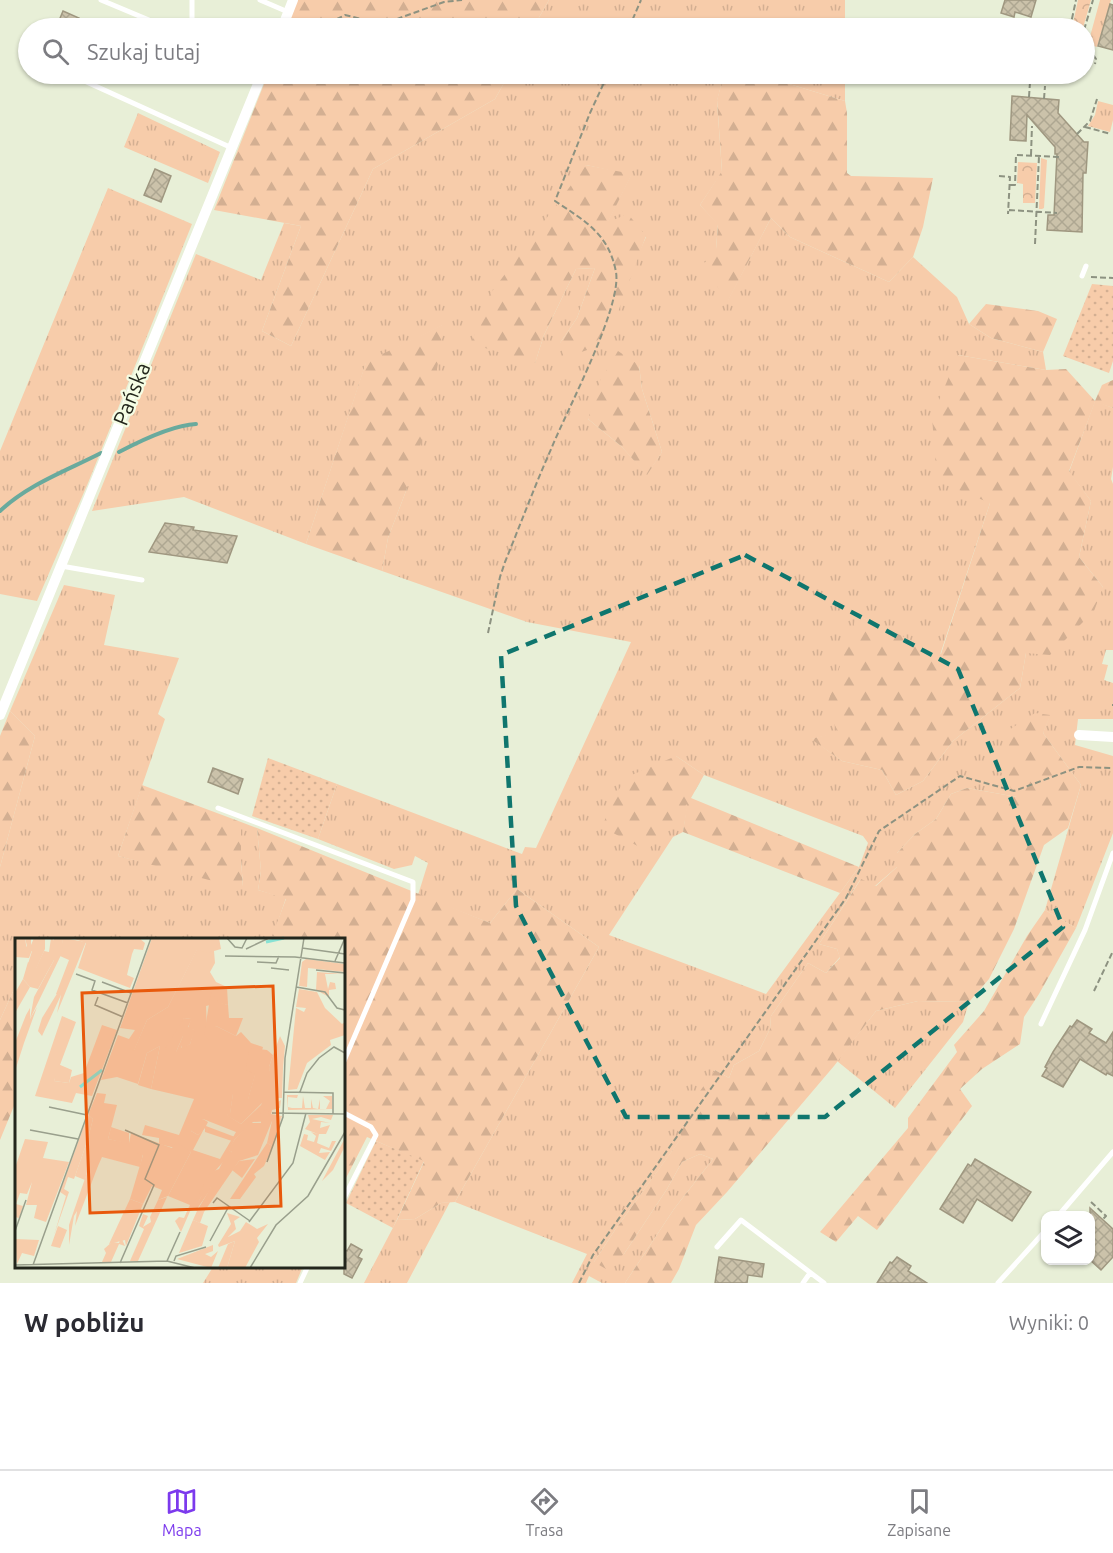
<!DOCTYPE html>
<html lang="pl">
<meta charset="utf-8">
<style>
body{margin:0;font-family:Ubuntu,sans-serif;background:#f2f2f3;color:#2b2b33}
.controls{position:absolute;right:18px;bottom:18px;display:grid;overflow:hidden;border-radius:12px;box-shadow:0 2px 4px #0004}
.controls button{width:54px;height:54px;display:grid;place-items:center;padding:0;border:0;border-bottom:2px solid #e1e1e2;background:#fff;color:#2b2b33;font:30px sans-serif}
.list{margin:0;padding:0;list-style:none}
h2{display:flex;justify-content:space-between;align-items:center;height:78px;margin:0;padding:0 24px;font-size:26px}
h2 small{font-size:20px;font-weight:400;color:#7c7c81}
.icon{flex:none;width:33px;height:33px;fill:none;stroke:currentColor;stroke-width:2;stroke-linecap:round;stroke-linejoin:round}
.map{position:relative;flex:none;width:1113px;height:1283px;overflow:hidden}
.search{position:absolute;background:#fff;box-shadow:0 2px 4px #0004;left:18px;right:18px;top:18px;height:66px;display:flex;align-items:center;gap:15px;box-sizing:border-box;padding:0 21px;border-radius:33px;color:#7c7c81;font-size:22px}
.sheet{height:186px;background:#fff}
nav{display:flex;justify-content:space-around;align-items:center;box-sizing:border-box;height:84px;border-top:2px solid #e1e1e2;background:#fff;font-size:16px;color:#7c7c81}
nav a{display:grid;justify-items:center;gap:3px}
nav .on{color:#7c3aed}
.map>svg:first-child{display:block}
.grass{fill:url(#grass-tufts);fill-rule:evenodd}
.forest{fill:url(#forest-firs)}
.park{fill:url(#park-crowns)}
.garden{fill:url(#garden-dots)}
.lines{fill:none;stroke-linecap:round;stroke-linejoin:round}
.stream{stroke:#69aa9d;stroke-width:4}
.building{fill:url(#building-cross-hatch);stroke:#9f9780;stroke-width:1.5}
.path{stroke:#8d9281;stroke-width:2;stroke-dasharray:6 3;stroke-linecap:butt}
.lane{stroke:#fff;stroke-width:5}
.street{stroke:#fff;stroke-width:10}
.marked{fill:none;stroke:#0f766e;stroke-width:4.5;stroke-dasharray:12 8;stroke-linejoin:round}
.labels{text-anchor:middle;stroke-width:4.5;stroke-linejoin:round;paint-order:stroke}
.street-label{font-size:21px;fill:#23261c;stroke:#f5fde4}
.inset-river{fill:none;stroke:#87e2d4;stroke-width:3}
.inset-road{fill:none;stroke:#999f8c;stroke-width:1.5}
.view{fill:#e8590c;fill-opacity:0.15;stroke:#e8590c;stroke-width:3}
.inset-edge{fill:none;stroke:#23261c;stroke-width:3}
</style>
<div class="map">
<svg width="1113" height="1283" viewBox="0 0 1113 1283">
<defs>
<pattern id="grass-tufts" width="24" height="20" patternUnits="userSpaceOnUse" patternTransform="scale(1.5)"><rect width="24" height="20" fill="#f7ccaa"/><path d="M3 7l-1-3M5 7V3M7 7l1-3M15 17l-1-3M17 17v-4M19 17l1-3" fill="none" stroke="#d3af92"/></pattern>
<pattern id="forest-firs" width="22" height="20" patternUnits="userSpaceOnUse" patternTransform="scale(1.5)"><rect width="22" height="20" fill="#f7ccaa"/><path d="M5 1l3.5 6h-7zM16 11l3.5 6h-7z" fill="#d3af92"/></pattern>
<pattern id="park-crowns" width="20" height="18" patternUnits="userSpaceOnUse" patternTransform="scale(1.5)"><rect width="20" height="18" fill="#f7ccaa"/><path d="M2 6a3 3 0 1 1 6 0M12 15a3 3 0 1 1 6 0" fill="none" stroke="#d3af92"/></pattern>
<pattern id="garden-dots" width="8" height="8" patternUnits="userSpaceOnUse" patternTransform="scale(1.5)"><rect width="8" height="8" fill="#f7ccaa"/><path d="M2 2h.1M6 6h.1" fill="none" stroke="#d3af92" stroke-width="1.8" stroke-linecap="round"/></pattern>
<pattern id="building-cross-hatch" width="8" height="8" patternUnits="userSpaceOnUse" patternTransform="scale(1.5)"><rect width="8" height="8" fill="#cbc2aa"/><path d="M0 0l8 8M0 8l8-8" fill="none" stroke="#aea792"/></pattern>
</defs>
<rect width="100%" height="100%" fill="#e8efd7"/>
<!-- grass -->
<path class="grass" d="M 549,0 L 845,0 L 845,28 L 753,28 L 750,23 L 743,28 L 533,28 Z
M 1100,0 L 1111,0 L 1097,47 L 1088,44 Z
M 509,74 L 724,74 L 717,101 L 722,172 L 700,205 L 718,224 L 716,249 L 728,300 L 771,218 L 790,237 L 889,282 L 913,257 L 957,297 L 969,324 L 991,338 L 1043,352 L 1046,370 L 958,355 L 990,503 L 940,655 L 857,615 L 837,733 L 812,739 L 842,761 L 882,770 L 896,795 L 923,781 L 953,741 L 1020,688 L 1026,653 L 1103,587 L 1079,557 L 1091,501 L 1069,472 L 1095,401 L 1113,408 L 1113,467 L 1111,479 L 1113,484 L 1113,650 L 1106,650 L 1102,664 L 1108,665 L 1104,680 L 1113,683 L 1113,719 L 1078,719 L 1075,745 L 1113,756 L 1113,833 L 1076,928 L 1045,910 L 1081,785 L 1043,733 L 1050,715 L 1017,797 L 967,788 L 951,794 L 936,819 L 915,834 L 897,853 L 897,867 L 875,886 L 860,880 L 819,944 L 837,949 L 840,957 L 826,973 L 808,963 L 771,1016 L 770,1029 L 759,1051 L 734,1065 L 729,1078 L 715,1070 L 683,1136 L 615,1230 L 594,1262 L 624,1254 L 667,1189 L 682,1162 L 700,1154 L 713,1159 L 674,1209 L 625,1283 L 602,1283 L 589,1276 L 586,1283 L 572,1283 L 587,1254 L 455,1202 L 599,947 L 517,889 L 490,923 L 418,895 L 428,863 L 415,856 L 412,865 L 394,869 L 318,839 L 337,784 L 522,854 L 525,847 L 536,848 L 631,642 L 527,622 L 382,571 L 388,538 L 406,491 L 443,325 L 366,363 L 306,544 L 184,497 L 92,511 L 196,254 L 261,280 L 284,223 L 301,226 L 262,331 L 291,346 L 373,169 L 495,99 ZM 586,165 L 631,175 L 607,223 L 646,237 L 632,268 L 560,343 L 577,318 L 595,268 L 576,269 L 544,335 L 535,363 ZM 639,365 L 642,389 L 662,452 L 647,474 L 621,446 L 588,419 ZM 676,756 L 704,775 L 863,836 L 868,843 L 859,867 L 766,994 L 609,935 L 673,837 L 683,832 L 688,803 Z
M 780,74 L 845,74 L 845,101 L 786,83 Z
M 1098,101 L 1113,105 L 1113,120 L 1110,132 L 1088,126 L 1095,115 Z
M 138,113 L 220,152 L 208,183 L 124,147 Z
M 1041,158 L 1047,160 L 1044,208 L 1042,209 L 1039,209 Z
M 108,188 L 192,224 L 88,483 L 37,601 L 0,594 L 0,451 Z
M 64,585 L 115,595 L 104,645 L 179,658 L 158,714 L 165,719 L 118,856 L 243,886 L 241,860 L 241,822 L 257,828 L 261,871 L 258,890 L 286,898 L 273,936 L 282,939 L 16,939 L 16,985 L 0,1020 L 0,867 L 35,736 L 10,711 Z
M 918,1001 L 969,1002 L 963,1022 L 895,1108 L 837,1061 L 876,1011 Z
M 450,1202 L 407,1283 L 364,1283 L 397,1220 L 415,1219 L 441,1203 Z
M 303,1266 L 296,1283 L 203,1283 L 213,1267 Z"/>
<!-- forest -->
<path class="forest" d="M 296,0 L 549,0 L 533,28 L 285,28 Z
M 268,74 L 509,74 L 495,99 L 373,169 L 291,346 L 262,331 L 301,226 L 214,210 Z
M 724,74 L 780,74 L 786,83 L 845,101 L 847,113 L 847,173 L 851,176 L 933,178 L 923,227 L 913,257 L 889,282 L 790,237 L 771,218 L 728,301 L 702,266 L 716,249 L 718,225 L 700,205 L 722,171 L 717,100 Z
M 586,165 L 632,174 L 608,222 L 628,214 L 646,236 L 615,320 L 590,349 L 564,358 L 560,343 L 577,318 L 595,268 L 576,269 L 544,335 L 535,363 L 472,344 L 482,305 Z
M 986,304 L 1038,311 L 1057,319 L 1043,352 L 991,338 L 969,324 Z
M 444,324 L 430,414 L 406,491 L 388,538 L 382,571 L 306,544 L 366,362 Z
M 618,351 L 639,365 L 642,389 L 662,452 L 647,475 L 621,446 L 588,419 L 600,381 Z
M 958,355 L 1046,370 L 1066,369 L 1095,401 L 1102,385 L 1113,380 L 1113,408 L 1095,402 L 1069,471 L 1091,501 L 1079,557 L 1103,587 L 1094,611 L 1050,655 L 1026,653 L 1020,688 L 953,741 L 923,781 L 896,795 L 882,770 L 842,761 L 811,739 L 837,732 L 828,702 L 857,615 L 941,654 L 990,503 L 937,481 L 932,417 Z
M 10,711 L 35,736 L 0,867 L 0,736 Z
M 1035,713 L 1050,715 L 1043,733 L 1081,785 L 1068,828 L 1044,845 L 1014,929 L 989,979 L 969,1002 L 918,1001 L 876,1011 L 834,1066 L 727,1192 L 696,1225 L 679,1269 L 671,1283 L 625,1283 L 674,1209 L 713,1159 L 700,1154 L 682,1162 L 667,1189 L 624,1254 L 606,1269 L 594,1262 L 615,1230 L 682,1137 L 676,1125 L 715,1070 L 729,1078 L 734,1065 L 759,1051 L 770,1029 L 771,1016 L 808,963 L 826,973 L 840,958 L 837,949 L 819,944 L 861,879 L 876,886 L 897,867 L 897,853 L 915,834 L 936,819 L 951,794 L 967,788 L 1017,797 L 1001,772 L 1009,730 Z
M 676,756 L 704,775 L 691,798 L 859,867 L 840,893 L 683,832 L 687,804 L 647,851 L 602,827 L 614,797 L 627,777 Z
M 142,785 L 241,822 L 241,860 L 243,887 L 209,880 L 118,856 Z
M 257,828 L 490,923 L 517,889 L 599,947 L 455,1202 L 441,1203 L 415,1219 L 397,1220 L 424,1162 L 367,1137 L 344,1182 L 344,939 L 282,939 L 272,936 L 286,899 L 258,890 L 261,871 Z
M 1045,910 L 1076,928 L 1039,994 L 1024,1017 L 1020,1044 L 982,1069 L 960,1089 L 972,1106 L 877,1230 L 858,1216 L 836,1242 L 820,1232 L 908,1128 L 908,1118 L 957,1052 L 954,1045 L 984,1011 L 1027,936 Z
M 16,985 L 16,1101 L 0,1140 L 0,1020 Z"/>
<!-- park -->
<path class="park" d="M 1078,0 L 1091,0 L 1083,28 L 1072,28 Z
M 1018,162 L 1037,163 L 1035,203 L 1023,203 L 1023,184 L 1017,183 Z"/>
<!-- garden -->
<path class="garden" d="M 1092,284 L 1113,286 L 1113,361 L 1109,373 L 1063,356 Z
M 268,758 L 337,784 L 318,839 L 252,816 Z
M 376,1141 L 424,1161 L 393,1228 L 346,1203 Z"/>
<g class="lines">
<!-- stream -->
<path class="stream" d="M 119,452 C 140,441 172,425 196,424
M 0,511 C 29,484 66,471 101,453"/>
</g>
<!-- building -->
<path class="building" d="M 1005,0 L 1036,0 L 1031,17 L 1015,12 L 1014,17 L 1001,13 Z
M 1110,4 L 1113,5 L 1113,50 L 1098,46 Z
M 63,11 L 79,18 L 74,28 L 56,28 Z
M 1012,96 L 1059,100 L 1058,113 L 1084,142 L 1088,142 L 1086,173 L 1083,173 L 1082,232 L 1047,230 L 1048,215 L 1054,215 L 1057,154 L 1055,154 L 1055,147 L 1027,115 L 1026,141 L 1010,140 Z
M 155,169 L 171,176 L 161,202 L 144,195 Z
M 165,523 L 194,527 L 193,530 L 237,536 L 227,563 L 149,552 Z
M 213,768 L 243,779 L 238,794 L 208,782 Z
M 1077,1020 L 1092,1029 L 1089,1033 L 1106,1043 L 1113,1032 L 1113,1076 L 1107,1073 L 1106,1075 L 1080,1059 L 1063,1087 L 1042,1076 L 1047,1068 L 1045,1067 L 1053,1052 L 1070,1026 L 1072,1027 Z
M 975,1159 L 1031,1192 L 1012,1221 L 977,1199 L 963,1223 L 940,1209 L 968,1164 L 971,1166 Z
M 1090,1208 L 1113,1229 L 1113,1257 L 1101,1270 L 1090,1260 Z
M 351,1244 L 362,1250 L 358,1257 L 362,1259 L 352,1278 L 344,1274 L 344,1249 L 347,1251 Z
M 719,1257 L 764,1264 L 762,1277 L 748,1275 L 747,1283 L 715,1283 Z
M 897,1257 L 911,1266 L 908,1271 L 927,1283 L 877,1283 L 890,1262 L 892,1263 Z"/>
<g class="lines">
<!-- path -->
<path class="path" d="M 302,28 L 327,24 L 345,15 L 383,24 L 444,2 L 462,0
M 629,28 L 641,0
M 1070,28 L 1076,0
M 1084,30 L 1093,0
M 1084,52 L 1094,56 L 1096,59 L 1095,64
M 1029,97 L 1030,82
M 1044,99 L 1045,86
M 1085,127 L 1111,134
M 1077,134 L 1090,121 L 1097,99
M 1031,155 L 1032,126
M 999,176 L 1010,177 L 1008,214
M 1010,185 L 1015,185 L 1016,155 L 1061,157
M 1009,210 L 1057,213
M 1035,244 L 1039,156
M 1091,277 L 1113,278
M 488,633 L 500,577 L 505,562 C 521,523 535,485 552,447 C 567,410 622,307 616,272 C 609,234 585,221 555,201 L 590,113 L 608,74
M 1112,705 L 1113,705
M 1094,991 L 1113,951
M 1091,1202 L 1106,1216 L 1103,1219
M 579,1283 L 593,1255 L 846,898 L 879,831 L 960,776 L 1014,791 L 1079,767 L 1113,768"/>
<!-- lane -->
<path class="lane" d="M 101,0 L 168,28
M 260,0 L 288,12
M 87,28 L 89,25
M 192,28 L 192,0
M 69,74 L 232,148
M 1082,276 L 1086,266
M 61,566 L 142,580
M 218,808 L 413,882 L 413,900 L 344,1061
M 1041,1024 L 1085,930 L 1113,853
M 344,1113 L 371,1127 L 376,1135 L 344,1198
M 1058,1216 L 1113,1152
M 717,1247 L 741,1220 L 824,1283
M 300,1283 L 308,1266
M 803,1283 L 810,1273
M 998,1283 L 1046,1230"/>
<!-- street -->
<path class="street" d="M 282,28 L 293,0
M 0,715 L 262,74
M 1079,735 L 1113,737"/>
</g>
<!-- marked area -->
<path class="marked" d="M 745,555 L 958,669 L 1063,927 L 825,1117 L 626,1117 L 516,906 L 501,655 Z"/>
<g class="labels">
<!-- street labels -->
<g class="street-label">
<text transform="translate(132 394) rotate(-68)" y="7">Pańska</text>
</g>
</g>
<!-- overview -->
<g transform="translate(15 938)">
<rect width="330" height="330" fill="#e8efd7"/>
<path d="M 0,0 L 10,0 L 12,13 L 17,12 L 14,20 L 0,19 ZM 36,0 L 42,5 L 39,22 L 23,51 L 15,49 L 8,41 L 13,24 L 21,30 L 29,13 L 34,14 ZM 48,0 L 71,4 L 42,75 L 46,57 L 41,56 L 54,22 L 45,18 ZM 182,11 L 199,13 L 200,25 L 195,34 L 201,44 L 212,49 L 213,67 L 203,65 L 191,68 L 192,93 L 201,88 L 221,98 L 226,94 L 236,105 L 248,109 L 233,162 L 218,156 L 215,176 L 212,177 L 226,186 L 246,167 L 256,144 L 254,129 L 258,117 L 261,118 L 261,130 L 268,130 L 267,160 L 261,160 L 261,165 L 266,162 L 265,170 L 257,172 L 256,176 L 267,178 L 258,208 L 252,205 L 257,183 L 238,184 L 220,201 L 214,212 L 217,214 L 200,233 L 182,266 L 191,250 L 197,249 L 182,271 L 189,274 L 185,285 L 178,282 L 182,273 L 176,271 L 166,294 L 160,283 L 164,279 L 169,280 L 175,267 L 153,258 L 176,214 L 144,206 L 144,200 L 127,197 L 130,187 L 164,197 L 179,161 L 136,151 L 145,108 L 132,115 L 123,146 L 102,139 L 86,142 L 103,97 L 114,101 L 120,92 L 119,112 L 132,82 L 153,69 ZM 169,80 L 176,81 L 173,90 L 179,92 L 175,106 L 166,110 L 171,97 L 168,98 L 161,114 ZM 188,181 L 221,194 L 205,221 L 178,212 L 190,189 L 183,197 L 176,193 ZM 291,21 L 330,26 L 330,34 L 293,30 L 292,49 L 284,48 L 287,24 ZM 302,34 L 328,36 L 310,36 L 313,51 L 315,44 L 320,45 L 321,51 L 314,52 L 314,59 L 301,52 ZM 284,51 L 302,54 L 310,70 L 327,86 L 330,84 L 330,97 L 315,102 L 316,107 L 292,125 L 282,151 L 273,152 L 281,70 L 289,74 L 291,70 L 281,69 ZM 22,69 L 9,105 L 0,133 L 0,105 L 11,77 L 15,70 L 15,81 ZM 47,78 L 61,84 L 39,143 L 54,145 L 56,139 L 69,135 L 87,87 L 102,92 L 77,158 L 61,155 L 57,165 L 20,158 ZM 82,155 L 91,156 L 89,165 L 102,167 L 93,201 L 114,205 L 116,195 L 128,216 L 125,229 L 87,219 L 83,228 L 72,234 L 70,242 L 60,238 L 72,204 L 78,181 L 73,177 ZM 272,157 L 283,157 L 282,160 L 273,159 L 273,169 L 277,170 L 287,170 L 288,158 L 290,170 L 296,170 L 296,161 L 298,170 L 303,171 L 305,161 L 305,171 L 311,171 L 315,163 L 308,158 L 317,158 L 317,171 L 273,172 ZM 293,177 L 318,177 L 316,182 L 306,179 L 297,181 L 315,185 L 306,184 L 305,190 L 315,187 L 311,196 L 304,196 L 302,205 L 314,210 L 317,203 L 321,203 L 316,213 L 306,210 L 304,215 L 315,214 L 310,222 L 285,208 L 289,196 L 293,197 L 292,202 L 299,204 L 301,198 L 296,194 L 303,196 L 290,191 L 295,184 ZM 10,201 L 33,204 L 28,220 L 54,224 L 31,284 L 19,280 L 22,267 L 11,267 L 17,244 L 12,256 L 5,255 L 1,266 L 8,268 L 4,280 L 0,279 L 0,230 ZM 240,221 L 227,240 L 217,232 L 224,223 ZM 152,259 L 123,323 L 115,323 L 129,291 L 124,288 L 128,276 L 133,278 L 128,289 L 136,284 L 135,279 L 143,262 ZM 115,261 L 128,266 L 111,308 L 110,302 L 94,306 ZM 212,275 L 225,279 L 219,283 L 221,291 L 213,299 L 225,293 L 231,284 L 242,291 L 253,286 L 242,300 L 244,304 L 230,330 L 212,330 L 220,303 L 204,309 L 203,307 L 216,286 ZM 198,307 L 198,313 L 190,316 L 196,319 L 203,313 L 196,330 L 162,321 Z" fill="#f7ccaa" fill-rule="evenodd"/>
<path d="M 10,0 L 16,0 L 16,7 L 19,0 L 30,1 L 30,11 L 21,31 L 13,26 L 17,13 L 5,15 L 12,8 ZM 39,0 L 48,0 L 47,15 L 15,81 L 19,59 L 39,22 ZM 57,0 L 124,0 L 130,5 L 128,12 L 119,11 L 117,16 L 112,37 L 119,40 L 115,50 L 63,30 L 71,5 ZM 137,0 L 204,0 L 206,11 L 192,15 L 182,12 L 153,69 L 132,82 L 119,113 L 114,110 L 120,92 L 105,90 ZM 8,41 L 15,49 L 0,75 L 0,55 ZM 43,54 L 46,57 L 27,98 L 23,93 L 27,80 ZM 196,54 L 203,64 L 213,67 L 214,80 L 228,80 L 221,98 L 201,88 L 194,102 L 189,97 ZM 169,80 L 177,81 L 173,89 L 180,92 L 175,106 L 166,113 L 168,98 L 161,114 L 150,111 ZM 265,98 L 270,108 L 268,130 L 262,133 L 258,117 L 254,129 L 259,153 L 226,186 L 211,177 L 215,175 L 218,155 L 233,161 L 240,136 L 231,132 L 234,110 L 252,112 L 258,117 ZM 145,108 L 136,151 L 123,147 L 132,115 ZM 252,171 L 257,183 L 243,217 L 224,223 L 189,274 L 182,273 L 196,249 L 177,268 L 196,234 L 204,231 L 212,215 L 217,214 L 213,212 L 220,201 L 235,185 L 246,185 L 245,174 ZM 73,177 L 78,181 L 72,204 L 59,241 L 53,239 L 49,251 L 54,254 L 39,297 L 51,258 L 45,254 ZM 188,181 L 193,184 L 191,188 L 220,199 L 217,203 L 190,194 L 190,190 L 183,197 L 176,193 L 179,184 ZM 96,189 L 114,195 L 114,206 L 93,201 ZM 116,195 L 157,210 L 161,204 L 176,214 L 153,258 L 143,262 L 147,252 L 137,248 L 128,266 L 115,261 L 128,217 L 120,214 L 122,208 L 117,206 ZM 329,202 L 329,210 L 318,232 L 307,243 ZM 252,205 L 258,208 L 249,228 L 239,236 L 241,239 L 225,261 L 215,261 ZM 76,223 L 83,228 L 60,288 L 62,273 L 59,278 L 54,307 L 54,287 ZM 178,282 L 193,288 L 187,308 L 164,315 ZM 106,299 L 110,308 L 104,306 L 96,324 L 87,324 L 91,315 L 89,311 L 97,304 L 104,305 ZM 220,303 L 212,330 L 203,330 L 213,306 Z" fill="#f7ccaa"/>
<path d="M 43,126 L 57,132 L 54,145 L 39,143 ZM 43,288 L 52,292 L 45,310 L 36,308 ZM 0,301 L 24,302 L 19,318 L 7,315 L 2,326 Z" fill="#f7ccaa"/>
<path class="inset-river" d="M 251,4 L 269,0M 65,149 L 87,132"/>
<path class="inset-road" d="M 212,0 L 220,9 L 227,10 L 232,0M 287,10 L 330,16M 231,11 L 254,0M 210,18 L 280,19 L 330,25M 320,23 L 330,0M 242,24 L 261,25 L 264,18M 256,30 L 274,32M 301,32 L 330,35M 61,36 L 80,43 L 77,52 L 113,65M 87,44 L 116,55M 281,49 L 310,54 L 322,70 L 330,72M 83,59 L 80,67 L 108,79M 269,154 L 318,155 L 318,176M 285,154 L 292,135 L 304,120 L 319,109 L 330,115M 34,169 L 72,177M 257,175 L 330,176M 15,192 L 63,201M 252,224 L 268,179 L 270,120 L 289,0M 198,265 L 202,260 L 235,283M 234,284 L 278,225 L 291,175M 0,293 L 11,262M 195,303 L 214,268M 152,323 L 165,294M 159,323 L 161,318 L 191,309M 105,325 L 139,247 L 130,241 L 144,207 L 110,192M 0,327 L 152,323 L 180,330M 18,327 L 136,0M 235,330 L 261,287 L 293,258 L 330,194"/>
<path class="view" d="M 258,48 L 266,268 L 75,275 L 67,55 Z"/>
<rect width="330" height="330" class="inset-edge"/>
</g>
</svg>
<div class="controls">
<button><svg class="icon" aria-label="layers" viewBox="0 0 24 24"><path d="M12 4l9 5-9 5-9-5zM3 14l9 5 9-5"/></svg></button>
</div>
<div class="search"><svg class="icon" aria-label="search" viewBox="0 0 24 24"><circle cx="10" cy="10" r="6"/><path d="M15 15l6 6"/></svg>Szukaj tutaj</div>
</div>
<section class="sheet">
<h2>W pobliżu<small>Wyniki: 0</small></h2>
<ul class="list">
</ul>
</section>
<nav>
<a class="on"><svg class="icon" aria-label="map" viewBox="0 0 24 24"><path d="M3 6l6-2 6 2 6-2v14l-6 2-6-2-6 2zM9 4v14M15 6v14"/></svg>Mapa</a>
<a><svg class="icon" aria-label="directions" viewBox="0 0 24 24"><path d="M12 3l9 9-9 9-9-9zM9 14v-3h6M13 9l2 2-2 2"/></svg>Trasa</a>
<a><svg class="icon" aria-label="saved" viewBox="0 0 24 24"><path d="M7 4h10v16l-5-4-5 4z"/></svg>Zapisane</a>
</nav>
